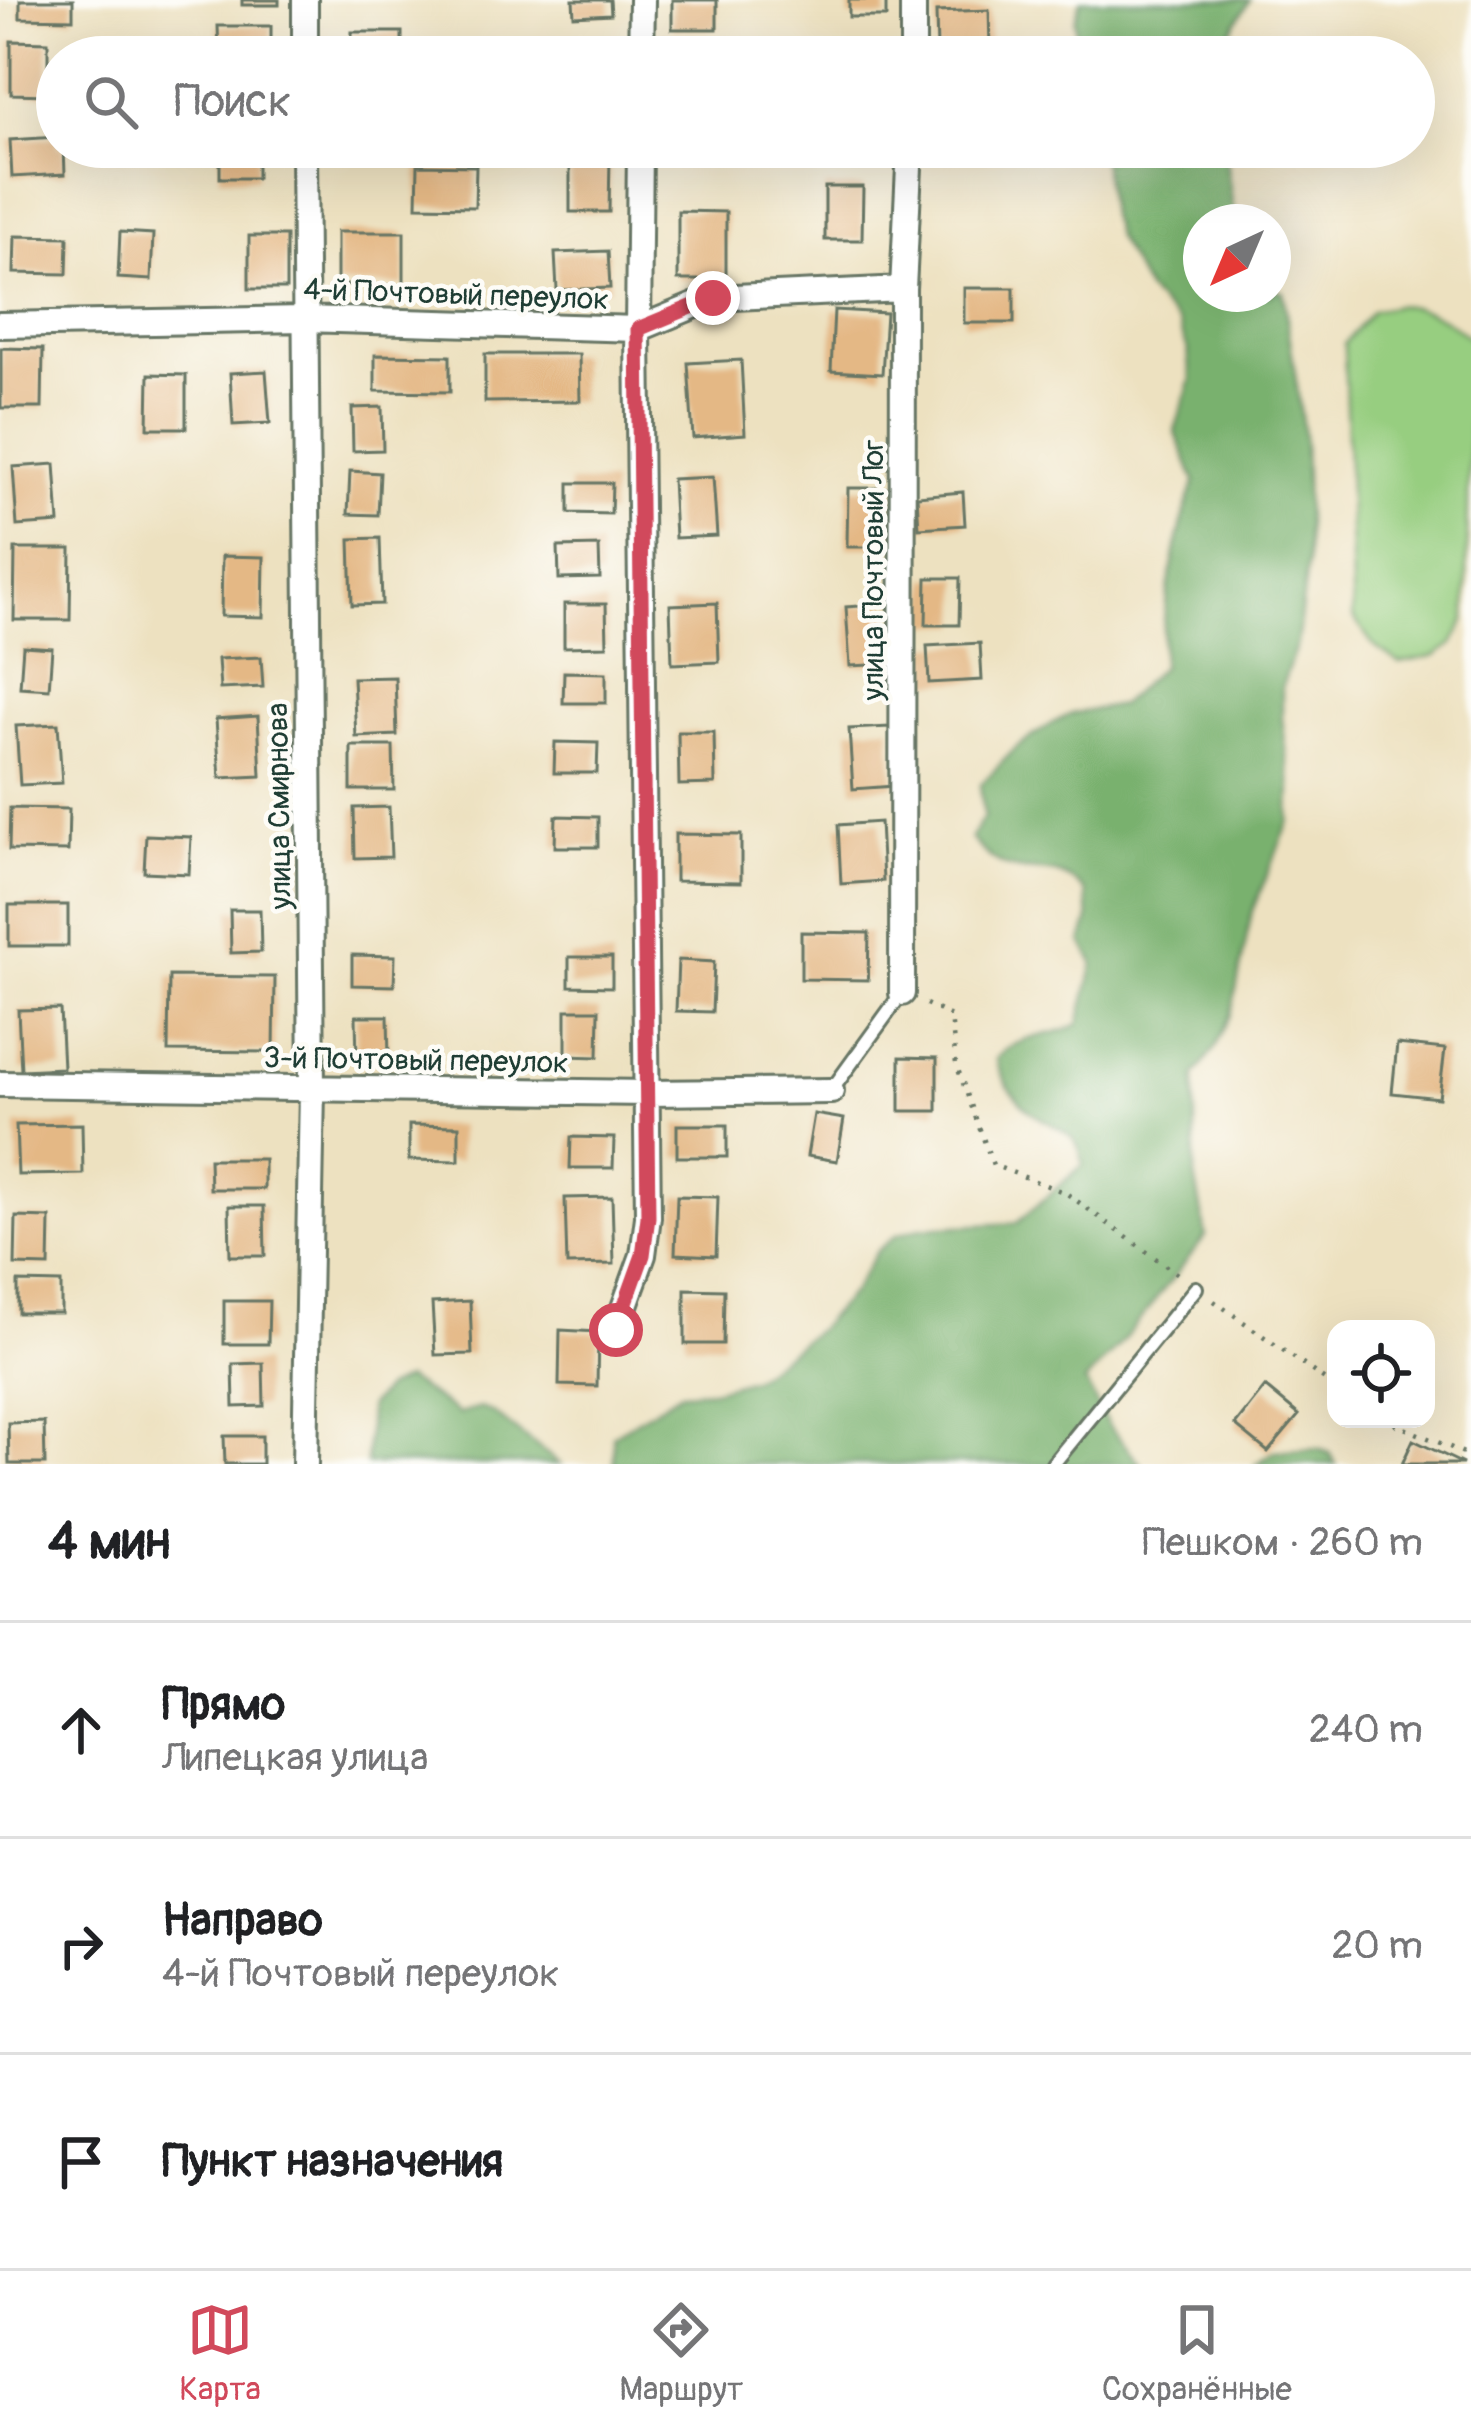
<!DOCTYPE html>
<html lang="ru">
<meta charset="utf-8">
<style>
body{margin:0;font-family:Pangolin,sans-serif;background:#f6f6f6;color:#202124}
.controls{position:absolute;right:36px;bottom:36px;display:grid;overflow:hidden;border-radius:24px;box-shadow:0 12px 48px #0002}
.controls button{width:108px;height:108px;display:grid;place-items:center;padding:0;border:0;border-bottom:3px solid #e0e0e0;background:#fff;color:#202124;font:60px sans-serif}
.compass{position:absolute;left:1183px;top:204px;width:108px;height:108px;border-radius:50%;background:#fff;box-shadow:0 12px 48px #0002;rotate:224deg}
.stop{position:absolute;width:36px;height:36px;margin:-27px;border:9px solid #d1495b;border-radius:50%;background:#fff}
.stop.end{background:#d1495b;border-color:#fff;box-shadow:0 3px 12px #0008}
.list{margin:0;padding:0;list-style:none}
h2{display:flex;justify-content:space-between;align-items:center;height:156px;margin:0;padding:0 48px;font-size:51px}
h2 small{font-size:39px;font-weight:400;color:#757577}
.list li{display:grid;grid-template-columns:78px 1fr auto;gap:36px;align-items:center;box-sizing:border-box;height:216px;padding:0 48px;border-top:3px solid #e0e0e0}
.list b{display:block;font-size:45px;white-space:nowrap}
.list p{margin:0;font-size:39px;white-space:nowrap;color:#757577}
.list em{font-size:39px;font-style:normal;color:#757577}
.icon{flex:none;width:66px;height:66px;fill:none;stroke:currentColor;stroke-width:2;stroke-linecap:round;stroke-linejoin:round}
.map{position:relative;flex:none;width:1471px;height:1464px;overflow:hidden}
.search{position:absolute;background:#fff;box-shadow:0 12px 48px #0002;left:36px;right:36px;top:36px;height:132px;display:flex;align-items:center;gap:30px;box-sizing:border-box;padding:0 42px;border-radius:66px;color:#757577;font-size:45px}
.sheet{height:804px;background:#fff}
nav{display:flex;justify-content:space-around;align-items:center;box-sizing:border-box;height:168px;border-top:3px solid #e0e0e0;background:#fff;font-size:33px;color:#757577}
nav a{display:grid;justify-items:center;gap:6px}
nav .on{color:#d1495b}
.map>svg:first-child{display:block}
.green{fill:#97ce80;stroke:#5b865a;stroke-width:3}
.forest{fill:#79b16e;stroke:#4c7751;stroke-width:3}
.building{fill:#e4b885}
.lines{fill:none;stroke-linecap:round;stroke-linejoin:round}
.service-casing{stroke:#677665;stroke-width:18}
.minor-casing{stroke:#677665;stroke-width:30}
.path{stroke:#677665;stroke-width:4.5;stroke-dasharray:3 9;stroke-linecap:butt}
.service{stroke:#fff;stroke-width:12}
.minor{stroke:#fff;stroke-width:24}
.route{stroke:#d1495b;stroke-width:15}
.labels{text-anchor:middle;stroke-width:9;stroke-linejoin:round;paint-order:stroke}
.street-label{font-size:30px;fill:#1f3d34;stroke:#fdfcf7}
</style>
<div class="map">
<svg width="1471" height="1464" viewBox="0 0 1471 1464">
<rect width="100%" height="100%" fill="#fdfcf7"/>
<filter id="ink" filterUnits="userSpaceOnUse"><feTurbulence type="fractalNoise" baseFrequency=".00833" numOctaves="2"/><feDisplacementMap in="SourceGraphic" scale="24" xChannelSelector="R" yChannelSelector="G"/><feConvolveMatrix kernelMatrix="1 2 1 2 8 2 1 2 1" color-interpolation-filters="sRGB"/></filter>
<filter id="wash" filterUnits="userSpaceOnUse"><feTurbulence type="fractalNoise" baseFrequency=".004" numOctaves="4" result="noise"/><feDisplacementMap in="SourceGraphic" scale="48" xChannelSelector="R" yChannelSelector="G"/><feGaussianBlur stdDeviation="2.7" result="paint"/><feColorMatrix in="noise" values="0 0 0 0 0 0 0 0 0 0 0 0 0 0 0 0 0 1.4 0 .05"/><feComposite in="paint" operator="in"/></filter>
<g filter="url(#wash)">
<rect width="100%" height="100%" fill="#ede1c0"/>
<!-- green -->
<path class="green" d="M 1397,305 C 1429,307 1447,319 1471,340 L 1466,619 L 1453,644 L 1436,656 L 1400,663 L 1374,646 L 1353,617 L 1344,344 L 1372,311 Z"/>
<!-- forest -->
<path class="forest" d="M 1081,0 L 1250,0 L 1215,57 L 1078,57 L 1075,20 Z
M 1101,147 L 1224,147 L 1235,222 L 1201,222 L 1201,294 L 1273,294 L 1273,289 L 1283,292 L 1304,435 L 1307,566 L 1297,644 L 1282,686 L 1282,718 L 1291,785 L 1290,820 L 1252,911 L 1231,1015 L 1215,1048 L 1195,1075 L 1195,1176 L 1206,1236 L 1122,1342 L 1085,1382 L 1108,1425 L 1141,1464 L 614,1464 L 613,1435 L 681,1392 L 712,1390 L 752,1379 L 817,1330 L 853,1291 L 877,1251 L 896,1235 L 920,1228 L 1017,1223 L 1083,1165 C 1080,1130 1057,1131 1033,1113 C 1016,1101 1001,1079 996,1059 C 1021,1032 1053,1038 1079,1024 L 1094,963 L 1082,942 L 1089,919 L 1086,892 C 1047,850 1016,895 971,838 L 984,817 L 980,785 L 1017,747 L 1051,724 L 1071,714 L 1120,705 L 1161,667 C 1162,607 1175,538 1195,481 L 1175,431 L 1191,379 L 1188,350 L 1178,322 L 1147,291 L 1116,237 L 1109,215 Z
M 406,1379 L 459,1414 L 480,1408 L 492,1412 L 560,1464 L 366,1464 L 369,1406 L 386,1388 Z
M 1319,1449 L 1329,1453 L 1336,1464 L 1256,1464 L 1274,1452 Z"/>
<g id="blocks">
<!-- building -->
<path class="building" d="M 20,0 L 73,0 L 73,19 L 20,18 Z
M 242,0 L 279,0 L 279,5 L 242,5 Z
M 573,0 L 610,0 L 611,14 L 574,16 Z
M 672,0 L 717,0 L 717,29 L 672,29 Z
M 849,0 L 886,0 L 886,17 L 849,17 Z
M 989,10 L 990,48 L 937,50 L 936,12 Z
M 218,26 L 271,26 L 271,57 L 238,57 L 238,52 L 219,52 Z
M 352,32 L 402,32 L 402,57 L 352,57 Z
M 11,41 L 48,42 L 48,95 L 11,94 Z
M 554,47 L 607,50 L 607,57 L 554,57 Z
M 57,137 L 57,147 L 64,147 L 65,174 L 12,177 L 10,140 Z
M 220,147 L 257,147 L 257,178 L 220,178 Z
M 570,155 L 610,156 L 609,212 L 570,212 Z
M 418,165 L 476,166 L 475,207 L 417,206 Z
M 825,187 L 863,187 L 862,240 L 825,240 Z
M 678,211 L 726,212 L 726,280 L 678,280 Z
M 120,232 L 153,234 L 151,280 L 118,278 Z
M 337,232 L 404,232 L 404,285 L 337,285 Z
M 15,236 L 68,237 L 67,274 L 14,273 Z
M 249,236 L 286,236 L 286,289 L 249,289 Z
M 608,251 L 610,288 L 557,290 L 555,253 Z
M 964,288 L 1014,288 L 1014,323 L 964,323 Z
M 834,310 L 886,313 L 882,374 L 831,371 Z
M 1,348 L 43,349 L 42,408 L 1,408 Z
M 485,354 L 579,354 L 580,401 L 485,402 Z
M 375,355 L 450,356 L 450,392 L 375,391 Z
M 741,360 L 745,434 L 693,438 L 688,363 Z
M 266,371 L 270,423 L 233,425 L 230,373 Z
M 149,374 L 186,375 L 186,428 L 148,428 Z
M 382,407 L 383,450 L 353,451 L 352,408 Z
M 55,464 L 59,523 L 17,526 L 13,467 Z
M 350,471 L 380,473 L 378,515 L 348,514 Z
M 713,477 L 717,536 L 675,538 L 672,479 Z
M 569,483 L 612,483 L 611,514 L 569,513 Z
M 848,488 L 889,488 L 889,547 L 847,547 Z
M 963,492 L 965,525 L 919,528 L 917,496 Z
M 380,538 L 382,604 L 352,605 L 350,539 Z
M 599,546 L 600,578 L 559,579 L 558,547 Z
M 15,549 L 71,549 L 70,620 L 14,620 Z
M 222,556 L 264,557 L 263,617 L 221,616 Z
M 927,578 L 960,578 L 959,625 L 926,625 Z
M 717,603 L 719,662 L 672,664 L 670,605 Z
M 564,604 L 606,604 L 607,646 L 564,647 Z
M 888,604 L 891,664 L 850,666 L 846,607 Z
M 980,643 L 982,680 L 929,683 L 927,646 Z
M 23,646 L 52,648 L 49,689 L 20,687 Z
M 261,657 L 263,687 L 220,689 L 218,659 Z
M 564,672 L 606,673 L 606,703 L 563,703 Z
M 395,677 L 397,735 L 356,737 L 353,678 Z
M 258,716 L 261,776 L 220,778 L 216,719 Z
M 58,724 L 62,783 L 20,785 L 16,726 Z
M 890,727 L 894,786 L 853,789 L 849,729 Z
M 678,732 L 714,732 L 715,784 L 679,785 Z
M 555,742 L 598,743 L 597,773 L 554,773 Z
M 351,746 L 393,746 L 394,790 L 351,790 Z
M 389,807 L 391,857 L 355,858 L 354,808 Z
M 10,808 L 69,809 L 68,851 L 9,850 Z
M 556,816 L 598,817 L 598,847 L 555,847 Z
M 880,822 L 883,881 L 841,884 L 838,825 Z
M 675,834 L 741,835 L 741,882 L 675,881 Z
M 146,835 L 191,837 L 189,874 L 144,872 Z
M 9,905 L 68,905 L 68,946 L 9,946 Z
M 230,910 L 260,910 L 261,952 L 231,953 Z
M 801,932 L 869,933 L 868,980 L 801,979 Z
M 352,955 L 395,956 L 394,986 L 352,985 Z
M 569,957 L 612,957 L 612,987 L 569,986 Z
M 678,960 L 714,962 L 712,1012 L 676,1011 Z
M 169,976 L 275,977 L 274,1052 L 168,1051 Z
M 60,1009 L 63,1068 L 21,1070 L 18,1010 Z
M 566,1010 L 599,1010 L 598,1057 L 566,1056 Z
M 356,1016 L 388,1016 L 389,1061 L 357,1061 Z
M 1397,1044 L 1445,1049 L 1439,1098 L 1392,1093 Z
M 900,1057 L 937,1058 L 937,1111 L 900,1111 Z
M 814,1114 L 844,1119 L 837,1161 L 807,1156 Z
M 82,1124 L 83,1174 L 18,1175 L 16,1125 Z
M 409,1125 L 459,1126 L 459,1161 L 409,1160 Z
M 677,1125 L 727,1125 L 727,1157 L 677,1157 Z
M 571,1137 L 614,1138 L 613,1168 L 570,1168 Z
M 209,1159 L 264,1159 L 264,1189 L 210,1189 Z
M 677,1196 L 718,1197 L 716,1256 L 675,1254 Z
M 612,1197 L 614,1264 L 567,1265 L 565,1198 Z
M 229,1206 L 264,1206 L 265,1256 L 230,1256 Z
M 16,1217 L 50,1218 L 49,1266 L 15,1265 Z
M 18,1282 L 61,1283 L 61,1313 L 18,1313 Z
M 685,1289 L 724,1290 L 723,1344 L 685,1344 Z
M 224,1301 L 269,1301 L 268,1344 L 224,1344 Z
M 470,1301 L 472,1354 L 435,1355 L 432,1303 Z
M 560,1330 L 598,1332 L 597,1386 L 559,1385 Z
M 263,1363 L 264,1406 L 234,1407 L 233,1364 Z
M 1265,1387 L 1299,1415 L 1268,1452 L 1235,1425 Z
M 44,1422 L 45,1464 L 9,1464 L 8,1423 Z
M 224,1436 L 262,1436 L 262,1464 L 225,1464 Z
M 1413,1440 L 1463,1464 L 1402,1464 Z"/>
</g>
</g>
<g filter="url(#ink)">
<use href="#blocks" fill-opacity="0" stroke="#677665" stroke-width="3"/>
<g class="lines">
<defs>
<path id="service" d="M 831,1091 L 902,993
M 1053,1464 L 1196,1288"/>
<path id="minor" d="M 913,0 L 913,57
M 305,57 L 305,0
M 641,57 L 642,0
M 304,147 L 312,1090 L 305,1464
M 0,325 L 303,319 L 638,329 L 713,298 L 903,289
M 902,993 L 903,289 L 910,147
M 0,1084 L 648,1093 L 831,1091
M 616,1330 L 643,1255 L 648,1217 L 638,329 L 640,147"/>
</defs>
<!-- service casing -->
<use href="#service" class="service-casing"/>
<!-- minor casing -->
<use href="#minor" class="minor-casing"/>
<!-- path -->
<path class="path" d="M 926,1004 L 951,1016 L 956,1064 L 993,1165 L 1066,1193 L 1180,1276
M 1214,1301 L 1336,1388
M 1383,1419 L 1471,1456"/>
<!-- service -->
<use href="#service" class="service"/>
<!-- minor -->
<use href="#minor" class="minor"/>
</g>
</g>
<g class="lines" filter="url(#ink)">
<!-- route -->
<path class="route" d="M 616,1330 L 643,1255 L 648,1217 L 638,329 L 713,298"/>
</g>
<g class="labels">
<!-- street labels -->
<g class="street-label">
<text transform="translate(456 294) rotate(2)" y="10">4-й Почтовый переулок</text>
<text transform="translate(873 570) rotate(-90)" y="10">улица Почтовый Лог</text>
<text transform="translate(279 806) rotate(-91)" y="10">улица Смирнова</text>
<text transform="translate(416 1060) rotate(1)" y="10">3-й Почтовый переулок</text>
</g>
</g>
</svg>
<div class="controls">
<button><svg class="icon" aria-label="locate" viewBox="0 0 24 24"><circle cx="12" cy="12" r="6"/><path d="M12 2v4M12 18v4M2 12h4M18 12h4"/></svg></button>
</div>
<svg class="compass" viewBox="-18 -18 36 36"><path d="M0-13l5 13h-10z" fill="#e53935"/><path d="M0 13l5-13h-10z" fill="#757577"/></svg>
<div class="stop" style="left:616px;top:1330px"></div>
<div class="stop end" style="left:713px;top:298px"></div>
<div class="search"><svg class="icon" aria-label="search" viewBox="0 0 24 24"><circle cx="10" cy="10" r="6"/><path d="M15 15l6 6"/></svg>Поиск</div>
</div>
<section class="sheet">
<h2>4 мин<small>Пешком · 260 m</small></h2>
<ul class="list">
<li><svg class="icon" aria-label="ahead" viewBox="0 0 24 24"><path d="M12 20V5M6 11l6-6 6 6"/></svg><div><b>Прямо</b><p>Липецкая улица</p></div><em>240 m</em></li>
<li><svg class="icon" aria-label="right" viewBox="0 0 24 24"><path d="M7 20v-9h11M14 6l5 5-5 5"/></svg><div><b>Направо</b><p>4-й Почтовый переулок</p></div><em>20 m</em></li>
<li><svg class="icon" aria-label="arrive" viewBox="0 0 24 24"><path d="M6 21V4h12l-3 4 3 4H6"/></svg><div><b>Пункт назначения</b></div></li>
</ul>
</section>
<nav>
<a class="on"><svg class="icon" aria-label="map" viewBox="0 0 24 24"><path d="M3 6l6-2 6 2 6-2v14l-6 2-6-2-6 2zM9 4v14M15 6v14"/></svg>Карта</a>
<a><svg class="icon" aria-label="directions" viewBox="0 0 24 24"><path d="M12 3l9 9-9 9-9-9zM9 14v-3h6M13 9l2 2-2 2"/></svg>Маршрут</a>
<a><svg class="icon" aria-label="saved" viewBox="0 0 24 24"><path d="M7 4h10v16l-5-4-5 4z"/></svg>Сохранённые</a>
</nav>
